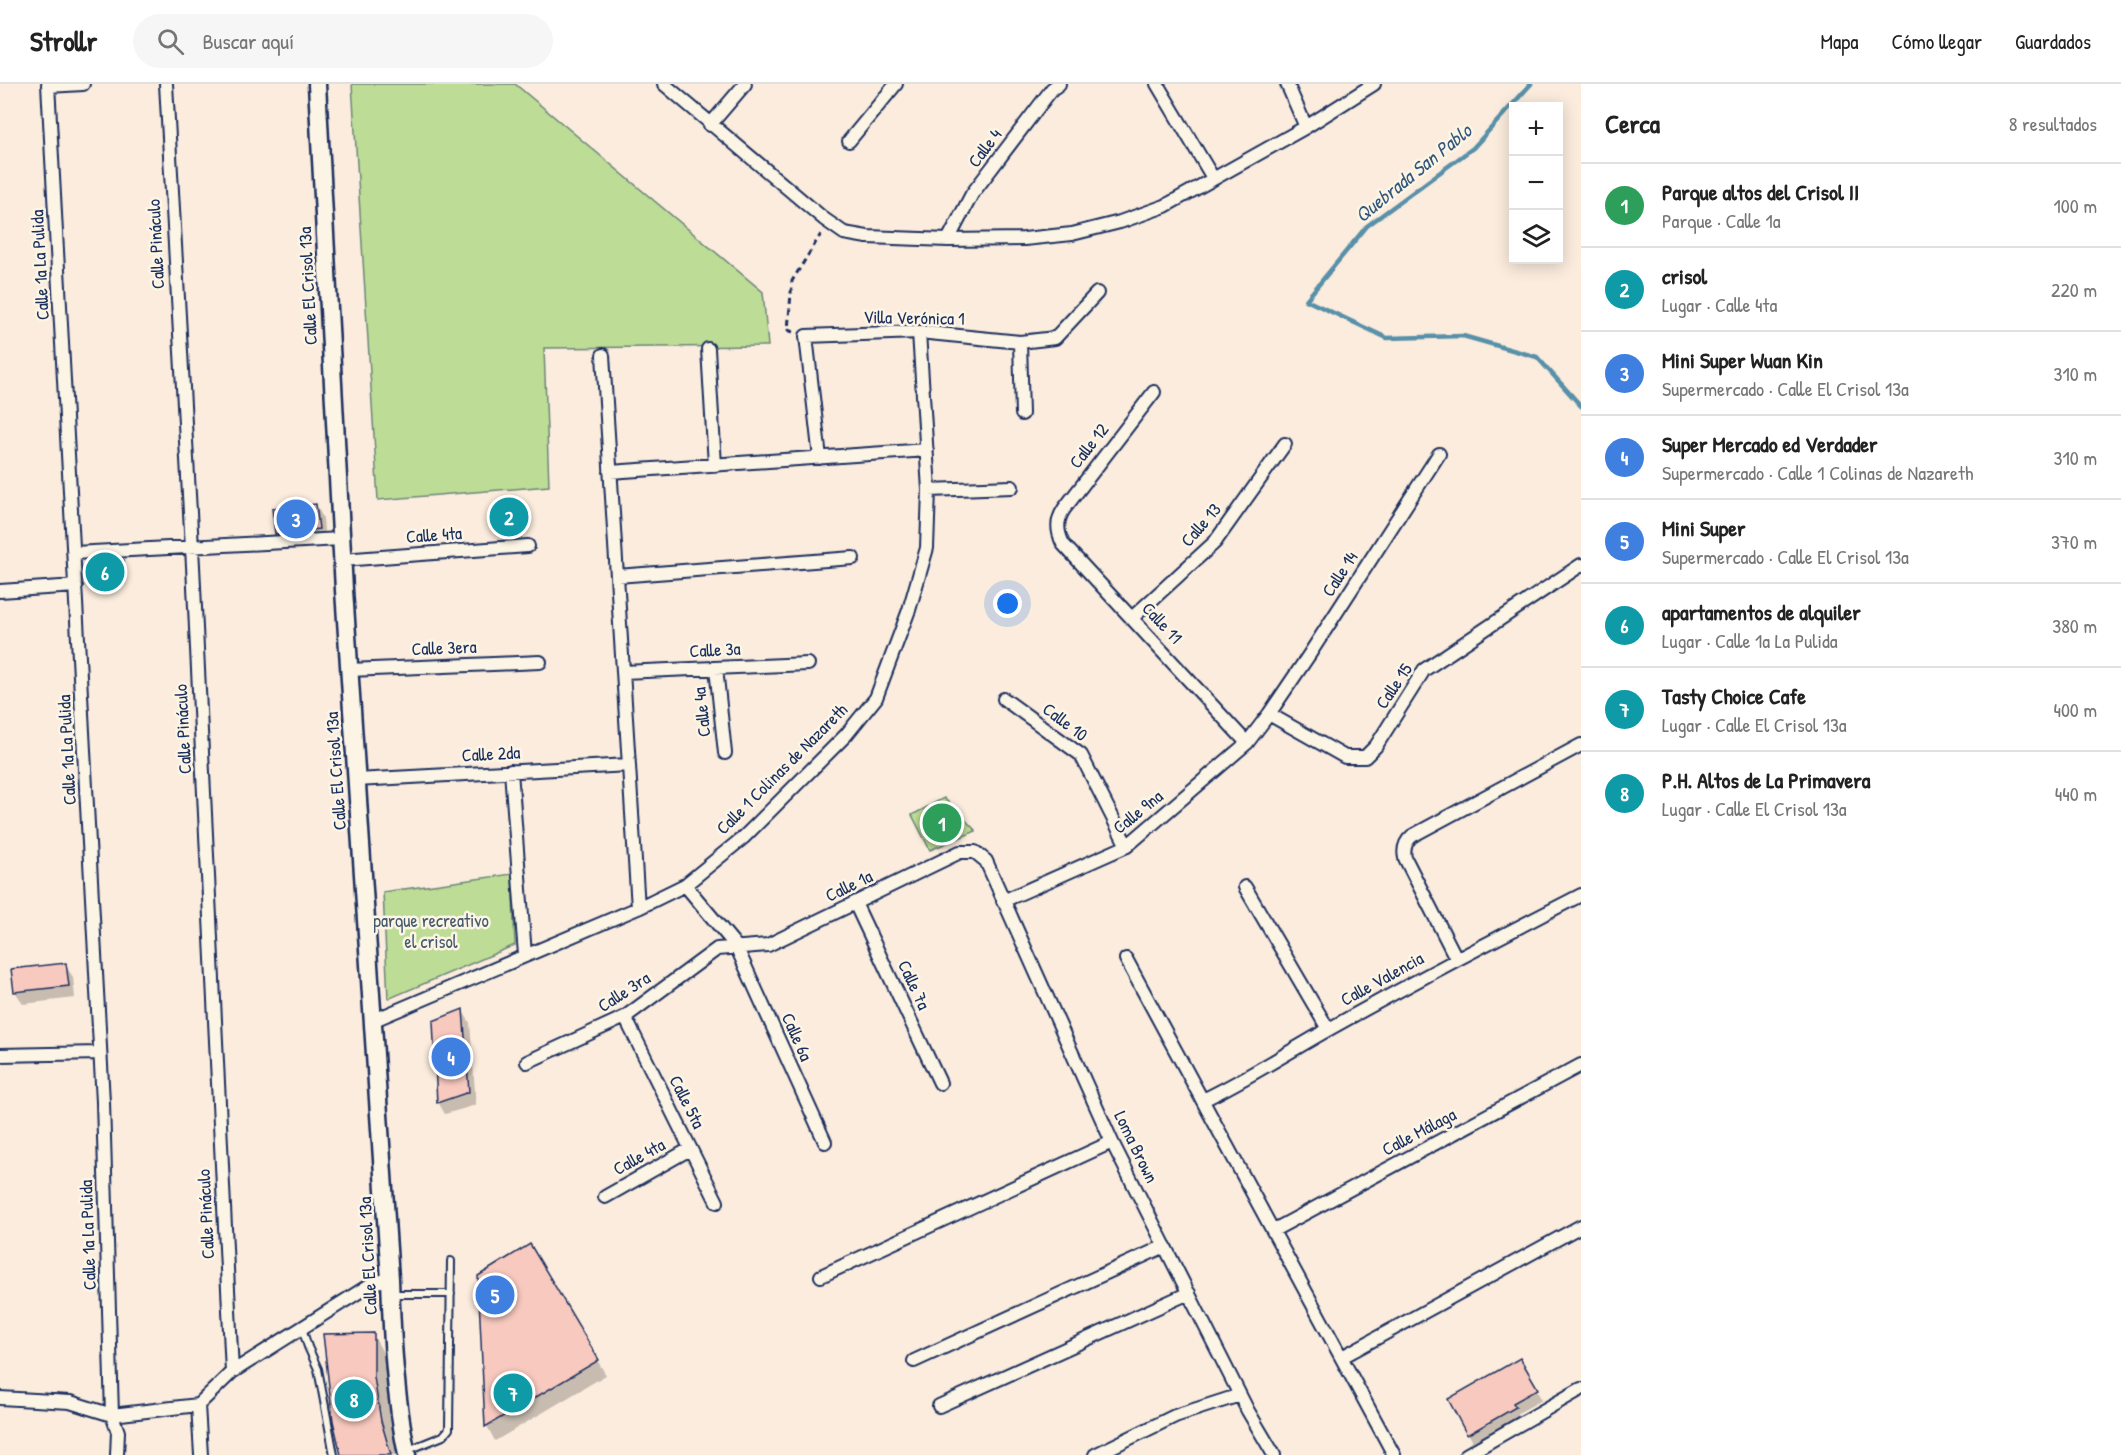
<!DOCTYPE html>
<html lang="es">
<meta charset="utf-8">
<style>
body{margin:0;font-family:"Patrick Hand",sans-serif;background:#f6f6f6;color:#222}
.controls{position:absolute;right:18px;top:18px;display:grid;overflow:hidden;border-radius:0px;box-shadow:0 3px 15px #0003}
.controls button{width:54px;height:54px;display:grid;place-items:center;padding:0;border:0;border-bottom:2px solid #e0e0e0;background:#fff;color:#222;font:30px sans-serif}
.you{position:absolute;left:1008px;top:520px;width:21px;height:21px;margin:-15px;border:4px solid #fff;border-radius:50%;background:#1a73e8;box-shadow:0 0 0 9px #1a73e833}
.badge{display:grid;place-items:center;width:39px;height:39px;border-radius:50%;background:#ea580c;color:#fff;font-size:20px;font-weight:700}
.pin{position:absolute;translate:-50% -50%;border:3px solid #fff;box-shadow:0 2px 6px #0006}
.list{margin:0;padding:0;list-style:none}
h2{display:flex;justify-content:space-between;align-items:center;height:78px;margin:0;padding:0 24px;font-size:26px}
h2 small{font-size:20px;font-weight:400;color:#767676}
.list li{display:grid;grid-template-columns:39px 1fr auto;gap:18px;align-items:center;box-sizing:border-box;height:84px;padding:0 24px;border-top:2px solid #e0e0e0}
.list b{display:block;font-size:22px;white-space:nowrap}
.list p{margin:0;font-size:20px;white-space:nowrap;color:#767676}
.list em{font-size:20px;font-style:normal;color:#767676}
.icon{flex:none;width:33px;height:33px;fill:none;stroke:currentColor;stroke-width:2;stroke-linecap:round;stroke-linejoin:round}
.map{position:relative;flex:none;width:1581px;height:1371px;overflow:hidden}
header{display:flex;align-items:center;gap:36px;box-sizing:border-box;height:84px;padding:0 30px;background:#fff;border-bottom:2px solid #e0e0e0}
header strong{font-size:28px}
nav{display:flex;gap:33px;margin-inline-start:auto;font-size:21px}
.search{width:420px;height:54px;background:#f6f6f6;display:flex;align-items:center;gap:15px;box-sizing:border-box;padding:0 21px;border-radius:33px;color:#767676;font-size:22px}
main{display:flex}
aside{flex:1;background:#fff}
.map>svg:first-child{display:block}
.green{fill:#bddc95;stroke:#6c867a;stroke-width:1.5}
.shadow{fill:#0003}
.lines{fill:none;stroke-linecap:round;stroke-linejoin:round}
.stream{stroke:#5890a9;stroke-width:4.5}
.building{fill:#f8c9bf;stroke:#1b2f5e;stroke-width:1.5}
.service-casing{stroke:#1b2f5e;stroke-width:10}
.minor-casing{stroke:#1b2f5e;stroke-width:16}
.tertiary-casing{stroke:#1b2f5e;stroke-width:21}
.path{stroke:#1b2f5e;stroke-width:3;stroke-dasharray:6 4.5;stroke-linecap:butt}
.service{stroke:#fcf5e5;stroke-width:6}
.minor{stroke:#fcf5e5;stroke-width:12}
.tertiary{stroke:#fcf5e5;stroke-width:16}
.labels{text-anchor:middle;stroke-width:5;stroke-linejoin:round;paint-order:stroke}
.street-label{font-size:18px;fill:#1b2f5e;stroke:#fcf5e5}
.park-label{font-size:18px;fill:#445a6c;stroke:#fcf5e5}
.water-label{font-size:20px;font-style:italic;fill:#34587d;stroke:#fcf5e5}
</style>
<header>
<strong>Strollr</strong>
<div class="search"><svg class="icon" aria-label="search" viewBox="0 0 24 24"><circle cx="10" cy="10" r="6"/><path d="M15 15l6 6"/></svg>Buscar aquí</div>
<nav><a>Mapa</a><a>Cómo llegar</a><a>Guardados</a></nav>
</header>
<main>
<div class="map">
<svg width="1581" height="1371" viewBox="0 0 1581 1371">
<rect width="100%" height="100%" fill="#fbecdd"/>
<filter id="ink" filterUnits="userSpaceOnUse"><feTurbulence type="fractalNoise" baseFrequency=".0167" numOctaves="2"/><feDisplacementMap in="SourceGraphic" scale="12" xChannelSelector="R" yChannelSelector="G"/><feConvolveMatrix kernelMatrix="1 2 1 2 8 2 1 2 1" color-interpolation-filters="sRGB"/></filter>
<g filter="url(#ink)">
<!-- green -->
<path class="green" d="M 352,0 L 515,0 L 763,208 L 768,262 L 544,264 L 549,402 L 378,416 Z
M 944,714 L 976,747 L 930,766 L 912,731 Z
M 512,790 L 515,861 L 388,915 L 383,808 Z"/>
<!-- shadow -->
<path class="shadow" d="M 316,421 L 323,434 L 325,457 L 284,462 L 277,449 Z
M 123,477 L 125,481 L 126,501 L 91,504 L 89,500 Z
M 65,881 L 73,893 L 75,914 L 23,920 L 15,907 Z
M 463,927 L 470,939 L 476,1021 L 445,1030 L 438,1018 Z
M 530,1163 L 606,1291 L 495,1357 L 487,1342 L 479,1193 Z
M 373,1251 L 388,1277 L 388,1320 L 397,1371 L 343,1371 Z
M 1519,1276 L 1542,1316 L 1518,1329 L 1520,1334 L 1474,1360 L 1450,1315 Z"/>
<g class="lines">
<!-- stream -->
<path class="stream" d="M 1531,0 L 1473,64 L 1367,142 L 1306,216 L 1387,254 L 1463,252 L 1537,273 L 1581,322"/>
</g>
<!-- building -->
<path class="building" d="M 316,420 L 319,445 L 275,450 L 272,425 Z
M 124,476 L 125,498 L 87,501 L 86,478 Z
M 66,879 L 69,902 L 14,908 L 11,885 Z
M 463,925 L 469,1008 L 437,1019 L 433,937 Z
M 530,1160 L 599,1276 L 485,1343 L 478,1192 Z
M 374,1249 L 374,1293 L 381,1337 L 391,1371 L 341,1371 L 333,1337 L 323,1250 Z
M 1520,1274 L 1538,1305 L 1513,1319 L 1516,1323 L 1467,1351 L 1448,1315 Z"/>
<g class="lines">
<defs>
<path id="service" d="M 391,1210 L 451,1210
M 302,1244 L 308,1263 L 318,1285 L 334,1371
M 406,1367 L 443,1352 L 449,1345 L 451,1177"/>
<path id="minor" d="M 48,0 L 103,1018 L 112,1331 L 118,1348 L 117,1371
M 166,0 L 193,482 L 232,1288
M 664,0 L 824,135 L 844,149 L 867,153 L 948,156 L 1024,155 L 1072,150 L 1120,138 L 1165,122 L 1306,43 L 1374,0
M 1157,0 L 1213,94
M 1287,0 L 1306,43
M 48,2 L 83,0
M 710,41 L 745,0
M 849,57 L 896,0
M 948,156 L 972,110 L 1052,5 L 1059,0
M 1020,258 L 1022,330
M 708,265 L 715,381
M 603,271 L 638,824
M 1154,308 L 1064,425 C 1056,437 1057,447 1063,460 L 1247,659
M 820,374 L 806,252 L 919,248 L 1020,258 L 1055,254 L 1097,209
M 610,388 L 927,366
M 929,406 L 1012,403
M 74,469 L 341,455
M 342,476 L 528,462
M 617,492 L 853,474
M 0,507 L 76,502
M 1132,534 L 1215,458 L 1285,360
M 716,584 L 725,669
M 349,586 L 540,578
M 623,588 L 808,580
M 1004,615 L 1081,671 L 1127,762
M 1269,630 L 1345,673 L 1365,673 L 1376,662 L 1424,586 L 1581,481
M 511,687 L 525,871
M 356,696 L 629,681
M 685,801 L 736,862 L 825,1058
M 1245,803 L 1328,945
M 1003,817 L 1127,762 L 1247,659 L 1269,630 L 1309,571 L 1439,370
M 855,819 L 940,999
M 1456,874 L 1405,774 C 1403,765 1405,758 1412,752 L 1581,661
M 1126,875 L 1394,1371
M 625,933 L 717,1118
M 372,937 L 638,824 L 685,801 L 744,753 L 846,651 L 876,614 L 909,526 L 927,464 L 929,406 L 919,248
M 0,971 L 100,969
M 527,978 L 625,933 L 717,865 L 768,861 L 960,768 L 975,768 L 986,777 L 1112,1058 L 1248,1327 L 1274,1371
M 1203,1016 C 1247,995 1288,968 1331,944 C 1413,898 1497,854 1581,811
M 605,1113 L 690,1065
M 1274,1146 L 1581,981
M 821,1192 L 1112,1058
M 1342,1273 L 1581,1142
M 914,1277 L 1165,1162
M 0,1314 L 70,1318 L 112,1331 L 198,1321 L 232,1288 L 373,1199 L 390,1195
M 198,1321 L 201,1371
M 939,1322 L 1189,1209
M 1095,1371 L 1175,1332 L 1240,1311
M 1466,1371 L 1581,1305"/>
<path id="tertiary" d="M 317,0 L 344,506 L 390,1195 C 392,1254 395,1313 407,1371"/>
</defs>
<!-- service casing -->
<use href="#service" class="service-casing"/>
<!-- minor casing -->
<use href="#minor" class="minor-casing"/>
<!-- tertiary casing -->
<use href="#tertiary" class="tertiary-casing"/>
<!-- path -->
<path class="path" d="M 793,248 L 788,246 L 792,197 L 821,150"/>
<!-- service -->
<use href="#service" class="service"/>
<!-- minor -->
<use href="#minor" class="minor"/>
<!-- tertiary -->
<use href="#tertiary" class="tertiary"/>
</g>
</g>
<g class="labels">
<!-- street labels -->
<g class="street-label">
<text transform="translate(985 64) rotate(-53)" y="6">Calle 4</text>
<text transform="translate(156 160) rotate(-93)" y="6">Calle Pináculo</text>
<text transform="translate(40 181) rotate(-93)" y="6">Calle 1a La Pulida</text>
<text transform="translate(308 202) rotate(-93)" y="6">Calle El Crisol 13a</text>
<text transform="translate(914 234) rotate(1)" y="6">Villa Verónica 1</text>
<text transform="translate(1089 362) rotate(-52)" y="6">Calle 12</text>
<text transform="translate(1201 441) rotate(-49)" y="6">Calle 13</text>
<text transform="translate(434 451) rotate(-4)" y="6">Calle 4ta</text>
<text transform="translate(1340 490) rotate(-57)" y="6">Calle 14</text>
<text transform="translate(1162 539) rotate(47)" y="6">Calle 11</text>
<text transform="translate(444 564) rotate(-2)" y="6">Calle 3era</text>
<text transform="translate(715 566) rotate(-3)" y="6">Calle 3a</text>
<text transform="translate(1394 602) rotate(-56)" y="6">Calle 15</text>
<text transform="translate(702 628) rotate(-96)" y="6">Calle 4a</text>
<text transform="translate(1065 638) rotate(37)" y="6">Calle 10</text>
<text transform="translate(183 645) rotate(-93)" y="6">Calle Pináculo</text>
<text transform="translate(67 666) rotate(-93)" y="6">Calle 1a La Pulida</text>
<text transform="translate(491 670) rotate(-3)" y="6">Calle 2da</text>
<text transform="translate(782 685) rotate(-45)" y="6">Calle 1 Colinas de Nazareth</text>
<text transform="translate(336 687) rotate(-94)" y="6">Calle El Crisol 13a</text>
<text transform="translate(1138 728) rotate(-39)" y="6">Calle 9na</text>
<text transform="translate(849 802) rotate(-26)" y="6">Calle 1a</text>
<text transform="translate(1382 895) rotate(-29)" y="6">Calle Valencia</text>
<text transform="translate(914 901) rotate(65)" y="6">Calle 7a</text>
<text transform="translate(624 908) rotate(-33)" y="6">Calle 3ra</text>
<text transform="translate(797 953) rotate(66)" y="6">Calle 6a</text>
<text transform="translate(687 1018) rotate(63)" y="6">Calle 5ta</text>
<text transform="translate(1419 1048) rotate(-28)" y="6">Calle Málaga</text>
<text transform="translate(1136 1063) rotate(64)" y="6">Loma Brown</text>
<text transform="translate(639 1073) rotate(-29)" y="6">Calle 4ta</text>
<text transform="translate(206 1130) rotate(-93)" y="6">Calle Pináculo</text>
<text transform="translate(88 1151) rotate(-92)" y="6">Calle 1a La Pulida</text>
<text transform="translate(368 1172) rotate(-93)" y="6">Calle El Crisol 13a</text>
</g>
<!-- park labels -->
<g class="park-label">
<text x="431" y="843">parque recreativo<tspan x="431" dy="21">el crisol</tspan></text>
</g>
<!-- water labels -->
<g class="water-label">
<text transform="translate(1413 89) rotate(-39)" y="7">Quebrada San Pablo</text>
</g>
</g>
</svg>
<div class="controls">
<button>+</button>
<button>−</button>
<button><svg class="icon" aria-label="layers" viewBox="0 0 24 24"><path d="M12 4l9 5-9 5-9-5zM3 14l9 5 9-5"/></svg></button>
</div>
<div class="you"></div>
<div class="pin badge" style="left:942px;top:739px;background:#2e9e5b">1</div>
<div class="pin badge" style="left:509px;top:433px;background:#0f9aa8">2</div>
<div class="pin badge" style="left:296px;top:435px;background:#3f7fe0">3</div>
<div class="pin badge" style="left:451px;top:973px;background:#3f7fe0">4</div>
<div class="pin badge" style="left:495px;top:1211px;background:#3f7fe0">5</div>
<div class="pin badge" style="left:105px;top:488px;background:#0f9aa8">6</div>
<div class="pin badge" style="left:513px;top:1309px;background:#0f9aa8">7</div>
<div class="pin badge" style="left:354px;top:1315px;background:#0f9aa8">8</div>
</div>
<aside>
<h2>Cerca<small>8 resultados</small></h2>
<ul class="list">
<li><span class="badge" style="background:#2e9e5b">1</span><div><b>Parque altos del Crisol II</b><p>Parque · Calle 1a</p></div><em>100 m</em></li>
<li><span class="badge" style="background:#0f9aa8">2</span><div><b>crisol</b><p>Lugar · Calle 4ta</p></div><em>220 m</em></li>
<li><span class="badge" style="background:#3f7fe0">3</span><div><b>Mini Super Wuan Kin</b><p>Supermercado · Calle El Crisol 13a</p></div><em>310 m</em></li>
<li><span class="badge" style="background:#3f7fe0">4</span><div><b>Super Mercado ed Verdader</b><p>Supermercado · Calle 1 Colinas de Nazareth</p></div><em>310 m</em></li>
<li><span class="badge" style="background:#3f7fe0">5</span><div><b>Mini Super</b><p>Supermercado · Calle El Crisol 13a</p></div><em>370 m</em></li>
<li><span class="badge" style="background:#0f9aa8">6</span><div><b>apartamentos de alquiler</b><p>Lugar · Calle 1a La Pulida</p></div><em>380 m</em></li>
<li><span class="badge" style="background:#0f9aa8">7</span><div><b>Tasty Choice Cafe</b><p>Lugar · Calle El Crisol 13a</p></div><em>400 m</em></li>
<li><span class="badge" style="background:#0f9aa8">8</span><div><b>P.H. Altos de La Primavera</b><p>Lugar · Calle El Crisol 13a</p></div><em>440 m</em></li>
</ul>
</aside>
</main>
